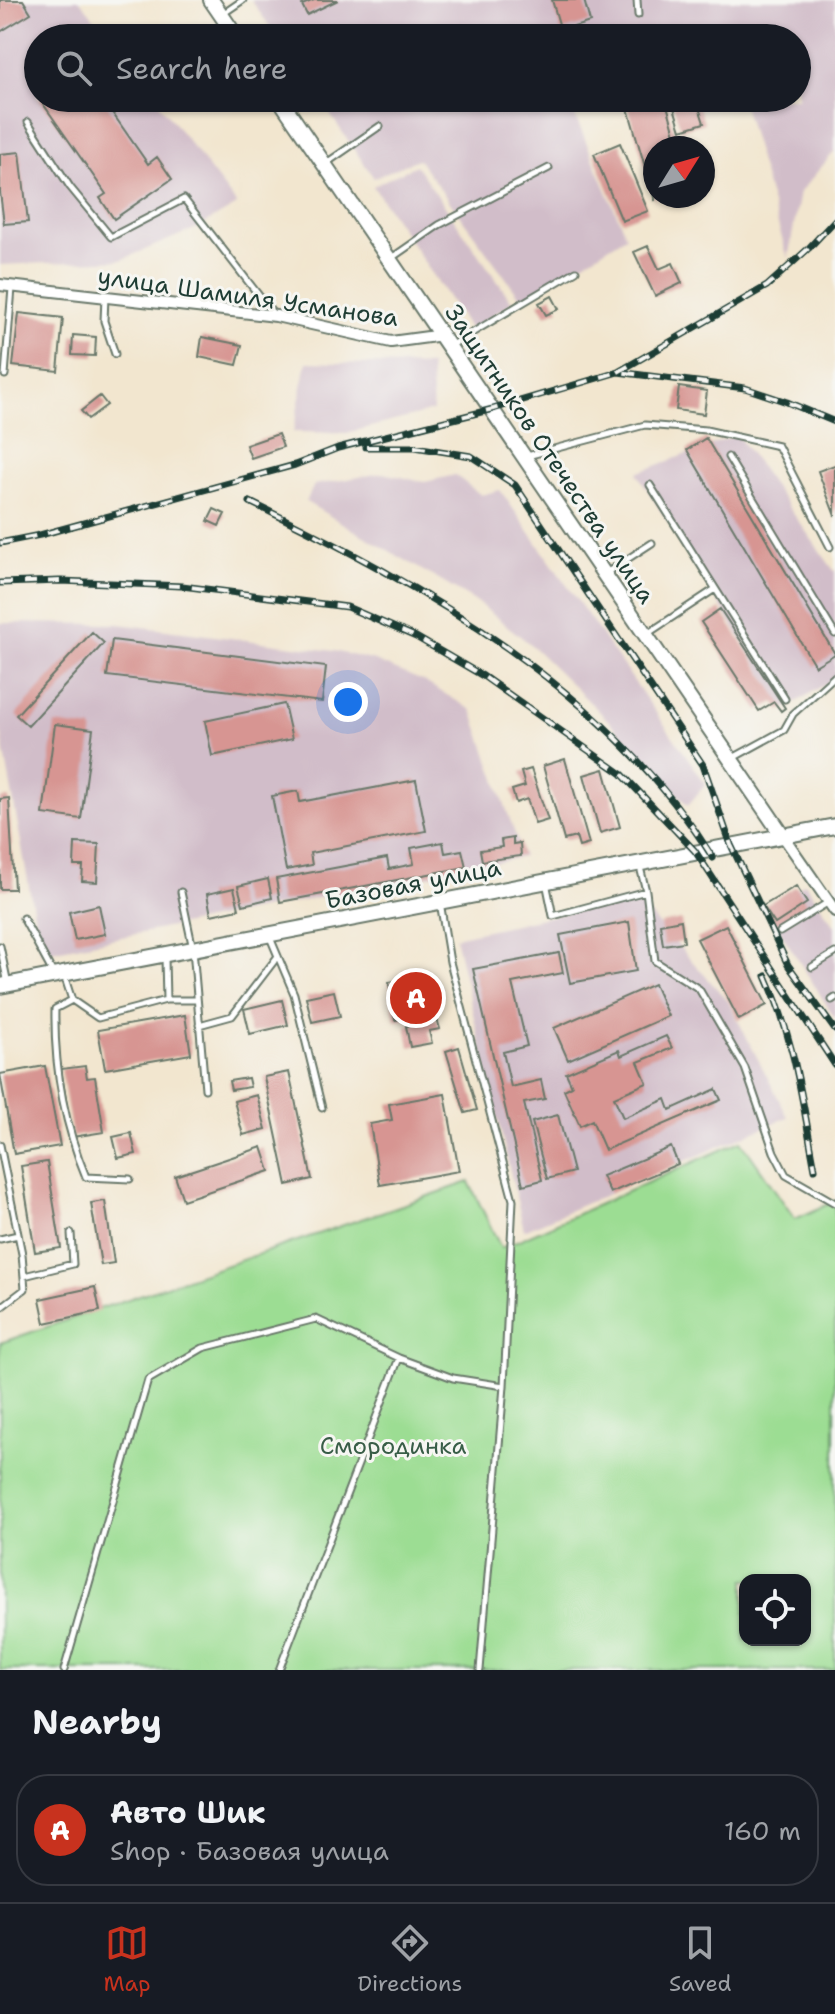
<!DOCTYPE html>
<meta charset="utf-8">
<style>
body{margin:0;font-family:"Shantell Sans",sans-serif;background:#20242c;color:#f1f3f6}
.controls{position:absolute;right:24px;bottom:24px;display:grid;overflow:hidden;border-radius:16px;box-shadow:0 2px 6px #0004}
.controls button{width:72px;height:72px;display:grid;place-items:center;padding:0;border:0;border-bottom:2px solid #363941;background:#171b24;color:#f1f3f6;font:40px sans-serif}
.compass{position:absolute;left:643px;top:136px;width:72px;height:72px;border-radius:50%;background:#171b24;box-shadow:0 2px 6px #0004;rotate:53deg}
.you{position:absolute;left:348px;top:702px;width:28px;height:28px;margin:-20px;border:6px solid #fff;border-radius:50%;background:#1a73e8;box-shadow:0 0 0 12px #1a73e833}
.badge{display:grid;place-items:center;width:52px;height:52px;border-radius:50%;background:#c8321e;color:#fff;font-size:26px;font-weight:700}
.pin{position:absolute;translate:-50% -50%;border:4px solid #fff;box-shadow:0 2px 8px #0006}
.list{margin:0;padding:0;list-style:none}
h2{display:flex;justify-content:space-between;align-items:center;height:104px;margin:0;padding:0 32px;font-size:34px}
h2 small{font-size:26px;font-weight:400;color:#9ea1a6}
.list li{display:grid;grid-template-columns:52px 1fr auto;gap:24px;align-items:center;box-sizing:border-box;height:112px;margin:0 16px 16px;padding:0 16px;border:2px solid #363941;border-radius:32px}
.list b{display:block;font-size:30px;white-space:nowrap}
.list p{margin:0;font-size:26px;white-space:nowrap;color:#9ea1a6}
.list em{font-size:26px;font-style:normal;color:#9ea1a6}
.icon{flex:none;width:44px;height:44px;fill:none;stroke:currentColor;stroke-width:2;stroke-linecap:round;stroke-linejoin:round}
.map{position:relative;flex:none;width:835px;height:1670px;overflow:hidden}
.search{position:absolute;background:#171b24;box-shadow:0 2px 6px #0004;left:24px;right:24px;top:24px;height:88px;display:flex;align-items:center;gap:20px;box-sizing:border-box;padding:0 28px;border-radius:44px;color:#9ea1a6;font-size:30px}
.sheet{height:232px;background:#171b24}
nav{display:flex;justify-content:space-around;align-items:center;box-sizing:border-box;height:112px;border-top:2px solid #363941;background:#171b24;font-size:22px;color:#9ea1a6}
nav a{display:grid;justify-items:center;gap:4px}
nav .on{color:#c8321e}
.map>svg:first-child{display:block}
.industrial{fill:#d1bdc9}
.green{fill:#9cdd93;stroke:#5e8d64;stroke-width:2;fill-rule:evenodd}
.building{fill:#d79592}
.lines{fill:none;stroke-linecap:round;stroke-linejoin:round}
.lane-casing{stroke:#69786a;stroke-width:9}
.street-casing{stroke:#69786a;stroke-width:14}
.secondary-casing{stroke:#69786a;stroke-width:18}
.lane{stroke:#fff;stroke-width:5}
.street{stroke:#fff;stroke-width:10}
.secondary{stroke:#fff;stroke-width:14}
.rail-casing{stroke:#1f3d34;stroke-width:7}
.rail{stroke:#f6f6f2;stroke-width:4;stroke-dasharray:12;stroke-linecap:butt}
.labels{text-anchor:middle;stroke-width:6;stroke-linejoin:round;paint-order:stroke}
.street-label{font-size:24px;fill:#1f3d34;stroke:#f6f6f2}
.park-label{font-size:24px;fill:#385d47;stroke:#f6f6f2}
</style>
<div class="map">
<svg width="835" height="1670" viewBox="0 0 835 1670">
<rect width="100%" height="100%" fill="#f6f6f2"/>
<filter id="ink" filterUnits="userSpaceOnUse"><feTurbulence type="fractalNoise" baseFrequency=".0125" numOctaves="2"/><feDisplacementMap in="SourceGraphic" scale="16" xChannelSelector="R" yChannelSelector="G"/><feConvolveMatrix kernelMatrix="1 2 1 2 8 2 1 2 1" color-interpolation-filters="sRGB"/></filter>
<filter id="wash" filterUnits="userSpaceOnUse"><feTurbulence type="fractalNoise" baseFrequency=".006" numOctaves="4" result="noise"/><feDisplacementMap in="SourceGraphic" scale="32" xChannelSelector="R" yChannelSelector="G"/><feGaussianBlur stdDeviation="1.8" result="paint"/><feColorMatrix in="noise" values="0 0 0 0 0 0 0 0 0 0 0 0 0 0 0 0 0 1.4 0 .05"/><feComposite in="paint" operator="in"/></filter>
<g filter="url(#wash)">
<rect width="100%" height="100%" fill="#f2e6cf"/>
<!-- industrial -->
<path class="industrial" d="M 0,0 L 80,0 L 109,38 L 38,38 L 38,98 L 155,98 L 237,205 L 199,227 L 121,260 L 0,265 Z
M 251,0 L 835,0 L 835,151 L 800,192 L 788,259 L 741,98 L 797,98 L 797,38 L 278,38 Z
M 319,98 L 578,98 L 573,111 L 626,236 L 523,301 L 418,159 L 374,178 Z
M 416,165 L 512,302 L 470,330 L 373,186 Z
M 307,362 L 430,366 L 433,411 L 347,433 L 293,432 Z
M 737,435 L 835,572 L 835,678 L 785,709 L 637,473 Z
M 382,473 L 425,482 L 455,475 L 481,495 L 500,490 L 706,784 L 688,805 L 604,716 L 529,643 L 478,603 L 306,502 L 314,485 Z
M 0,623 L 119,624 L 334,651 L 375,661 L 425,682 L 472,710 L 523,857 L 41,953 L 0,726 Z
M 805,883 L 835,926 L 835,1018 L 766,909 Z
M 635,898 L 728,1001 L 788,1117 L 524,1230 L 455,937 Z"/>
<!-- green -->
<path class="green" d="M 741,1141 L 795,1219 L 835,1201 L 835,1670 L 0,1670 L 0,1343 L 469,1182 L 501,1248 ZM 745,1580 L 805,1580 L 805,1640 L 745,1640 Z"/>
<g id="blocks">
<!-- building -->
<path class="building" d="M 0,0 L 23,0 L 31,13 L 0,32 Z
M 314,0 L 338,0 L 307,15 L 302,5 Z
M 552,0 L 584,0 L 590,22 L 561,31 Z
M 650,29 L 653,38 L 622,38 L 622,37 Z
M 39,98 L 102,98 L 148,164 L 157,157 L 172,179 L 114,219 L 100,198 L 106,194 Z
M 625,98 L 665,98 L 679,148 L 655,148 L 655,201 Z
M 671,98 L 696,98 L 704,123 L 681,130 Z
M 620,143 L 648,211 L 622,221 L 594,154 Z
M 20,152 L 28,222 L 4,224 L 0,192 L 0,154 Z
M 648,246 L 659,269 L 673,263 L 682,283 L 655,296 L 634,252 Z
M 552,296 L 559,309 L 546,315 L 539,303 Z
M 19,313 L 63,318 L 58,371 L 13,366 Z
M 73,335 L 96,337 L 95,356 L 72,355 Z
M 202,337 L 242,345 L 237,365 L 199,357 Z
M 679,387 L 707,391 L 704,414 L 676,410 Z
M 100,396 L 107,405 L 88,419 L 81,411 Z
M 278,434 L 283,447 L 251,458 L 246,445 Z
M 706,438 L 835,654 L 815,666 L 687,450 Z
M 835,465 L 835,516 L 818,471 Z
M 214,509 L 225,514 L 219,526 L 208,521 Z
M 720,609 L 785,708 L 781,711 L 774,702 L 759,711 L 701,622 Z
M 92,632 L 104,643 L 28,726 L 16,715 Z
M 112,640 L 326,667 L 322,702 L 107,676 Z
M 284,704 L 292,739 L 212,756 L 205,721 Z
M 55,724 L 93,729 L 81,819 L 43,814 Z
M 565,759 L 589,844 L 579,847 L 576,837 L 564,840 L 543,766 Z
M 531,769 L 548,820 L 535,824 L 527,799 L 516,803 L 512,790 L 525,786 L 521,772 Z
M 604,769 L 620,827 L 600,833 L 584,775 Z
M 416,780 L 426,831 L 310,853 L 312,865 L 286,870 L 272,796 L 298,791 L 300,802 Z
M 9,798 L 14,889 L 0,889 L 0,799 Z
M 513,838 L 513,844 L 520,843 L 521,856 L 482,861 L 480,850 L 502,847 L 501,840 Z
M 443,842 L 445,853 L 462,850 L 466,867 L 280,902 L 276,879 L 387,858 L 389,869 L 414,864 L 411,848 Z
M 75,843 L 99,844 L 97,882 L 82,881 L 83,866 L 74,866 Z
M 268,879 L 272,898 L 243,905 L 238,886 Z
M 796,886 L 807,903 L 775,924 L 763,906 Z
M 234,888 L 239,909 L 211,915 L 207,894 Z
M 99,905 L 105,934 L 75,940 L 69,912 Z
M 681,920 L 684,942 L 663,945 L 660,924 Z
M 629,922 L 636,971 L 570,983 L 560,935 Z
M 726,925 L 767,1005 L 739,1020 L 697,939 Z
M 559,953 L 563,973 L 512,983 L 527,1046 L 503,1052 L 511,1087 L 541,1080 L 545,1099 L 524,1103 L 542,1180 L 523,1185 L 473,969 Z
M 424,976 L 431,1013 L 395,1020 L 389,982 Z
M 654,984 L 668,1016 L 568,1060 L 554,1028 Z
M 334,991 L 340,1016 L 312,1022 L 306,997 Z
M 282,1000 L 288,1025 L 250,1034 L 244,1009 Z
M 185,1015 L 191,1054 L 105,1069 L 98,1030 Z
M 437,1019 L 440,1029 L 429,1031 L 432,1043 L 410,1047 L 406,1026 Z
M 666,1036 L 672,1048 L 638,1062 L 647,1083 L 614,1097 L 623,1118 L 666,1099 L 670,1110 L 716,1089 L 721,1100 L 605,1150 L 592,1120 L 580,1126 L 564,1090 L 572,1086 L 566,1073 L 619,1050 L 621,1056 Z
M 459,1047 L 477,1110 L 465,1113 L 446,1051 Z
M 45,1066 L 60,1146 L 14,1154 L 0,1074 Z
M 85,1066 L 87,1078 L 95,1077 L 104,1132 L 72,1137 L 61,1069 Z
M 289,1072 L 312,1179 L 287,1185 L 264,1077 Z
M 248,1078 L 250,1087 L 231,1090 L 229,1081 Z
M 445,1094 L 459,1171 L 380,1185 L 370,1124 L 392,1120 L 389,1104 Z
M 257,1095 L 266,1129 L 243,1135 L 234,1101 Z
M 558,1115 L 573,1172 L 547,1179 L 532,1122 Z
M 131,1133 L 136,1154 L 118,1158 L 113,1137 Z
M 262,1147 L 270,1171 L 183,1200 L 175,1176 Z
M 671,1147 L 678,1164 L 610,1193 L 602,1176 Z
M 47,1162 L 61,1248 L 35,1252 L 21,1166 Z
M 105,1201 L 114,1263 L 101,1265 L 91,1203 Z
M 95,1287 L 100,1311 L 45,1323 L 40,1299 Z"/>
</g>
</g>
<g filter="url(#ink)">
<use href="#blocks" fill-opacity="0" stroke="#69786a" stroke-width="2"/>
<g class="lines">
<defs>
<path id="lane" d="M 637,0 L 638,15
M 224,13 L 243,0
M 28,122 L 70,187 L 111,237 L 184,199 L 274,315
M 325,164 L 380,126
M 390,259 L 439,225 L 549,168
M 105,297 L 104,321 L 115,354
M 450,346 L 576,271
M 5,375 L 12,288
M 527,456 L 645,425 L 706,430 L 778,446 L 830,547
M 728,457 L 835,634
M 650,485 L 785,699
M 606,573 L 652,543
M 647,634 L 715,589
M 731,759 L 784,730 L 793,714 L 835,676
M 640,867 L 646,891 L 655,961 L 699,989 L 745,1068 L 774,1152 L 786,1175 L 835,1203
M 546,882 L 553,916 L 646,891
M 181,892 L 193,949 L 205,1089
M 440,902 L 450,962 L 513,1200 L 504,1386 L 480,1670
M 23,918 L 53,973
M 780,932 L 827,903
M 269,935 L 294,994 L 322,1108
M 0,946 L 8,984
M 812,967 L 835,953
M 64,975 L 72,1000 L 98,1018 L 166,1000 L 165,958
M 72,1000 L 55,1009 C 54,1066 64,1124 86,1177 L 130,1179
M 166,1000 L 197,1000
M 832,1000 L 835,998
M 199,1025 L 232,1016 L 278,956
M 0,1145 L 22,1254 L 25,1289 L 0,1308
M 0,1239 L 18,1235
M 24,1276 L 73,1264 L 71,1233
M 64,1670 L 148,1380 L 203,1348 L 316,1319 L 399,1358 L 453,1378 L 504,1386
M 279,1670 L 399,1358"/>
<path id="street" d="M 0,285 L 276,316 L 391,342 L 443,335
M 783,836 L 835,911"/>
<path id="secondary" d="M 211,0 L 237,38
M 279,98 L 783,836
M 0,986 L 835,826"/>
</defs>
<!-- lane casing -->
<use href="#lane" class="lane-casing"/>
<!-- street casing -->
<use href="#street" class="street-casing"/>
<!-- secondary casing -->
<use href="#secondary" class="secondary-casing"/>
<!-- lane -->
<use href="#lane" class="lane"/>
<!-- street -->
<use href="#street" class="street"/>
<!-- secondary -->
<use href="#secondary" class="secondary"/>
<defs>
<path id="rail" d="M 618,372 L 767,286 L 809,248 L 835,220
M 366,447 L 415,447 L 471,456 L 515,485 L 703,765 L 731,845 L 788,965 L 835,1030
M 250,502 C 425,587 607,688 713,858
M 0,543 L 40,535 L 295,465 L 338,448 L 493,409 L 618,372 L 745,388 L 787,402 L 835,422
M 0,583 L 61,581 L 182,586 L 347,607 L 416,637 L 483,676 L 622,774 L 695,851 L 835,1065
M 766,976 C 795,1041 802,1100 815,1169"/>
</defs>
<!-- rail casing -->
<use href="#rail" class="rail-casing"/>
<!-- rail -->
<use href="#rail" class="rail"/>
</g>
</g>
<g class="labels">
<!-- street labels -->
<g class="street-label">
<text transform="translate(248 297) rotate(8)" y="8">улица Шамиля Усманова</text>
<text transform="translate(550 454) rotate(56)" y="8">Защитников Отечества улица</text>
<text transform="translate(413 884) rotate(-11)" y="8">Базовая улица</text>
</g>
<!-- park labels -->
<g class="park-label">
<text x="393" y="1454">Смородинка</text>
</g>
</g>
</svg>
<div class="controls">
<button><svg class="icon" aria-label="locate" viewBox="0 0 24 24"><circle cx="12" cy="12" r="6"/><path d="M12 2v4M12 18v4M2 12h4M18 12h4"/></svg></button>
</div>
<svg class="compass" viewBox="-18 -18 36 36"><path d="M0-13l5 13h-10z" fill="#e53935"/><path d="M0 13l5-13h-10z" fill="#9ea1a6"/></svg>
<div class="you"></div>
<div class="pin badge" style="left:416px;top:998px">A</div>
<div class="search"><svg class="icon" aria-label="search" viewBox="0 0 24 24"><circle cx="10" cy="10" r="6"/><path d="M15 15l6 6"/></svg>Search here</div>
</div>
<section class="sheet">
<h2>Nearby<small></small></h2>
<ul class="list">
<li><span class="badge">A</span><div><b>Авто Шик</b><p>Shop · Базовая улица</p></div><em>160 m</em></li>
</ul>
</section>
<nav>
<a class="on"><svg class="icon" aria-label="map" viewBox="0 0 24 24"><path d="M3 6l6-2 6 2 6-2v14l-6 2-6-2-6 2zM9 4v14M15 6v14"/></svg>Map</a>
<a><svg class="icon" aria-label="directions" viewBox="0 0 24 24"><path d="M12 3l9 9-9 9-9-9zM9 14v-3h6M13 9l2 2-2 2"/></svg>Directions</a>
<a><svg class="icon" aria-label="saved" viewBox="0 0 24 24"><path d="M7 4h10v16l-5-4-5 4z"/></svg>Saved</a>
</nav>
